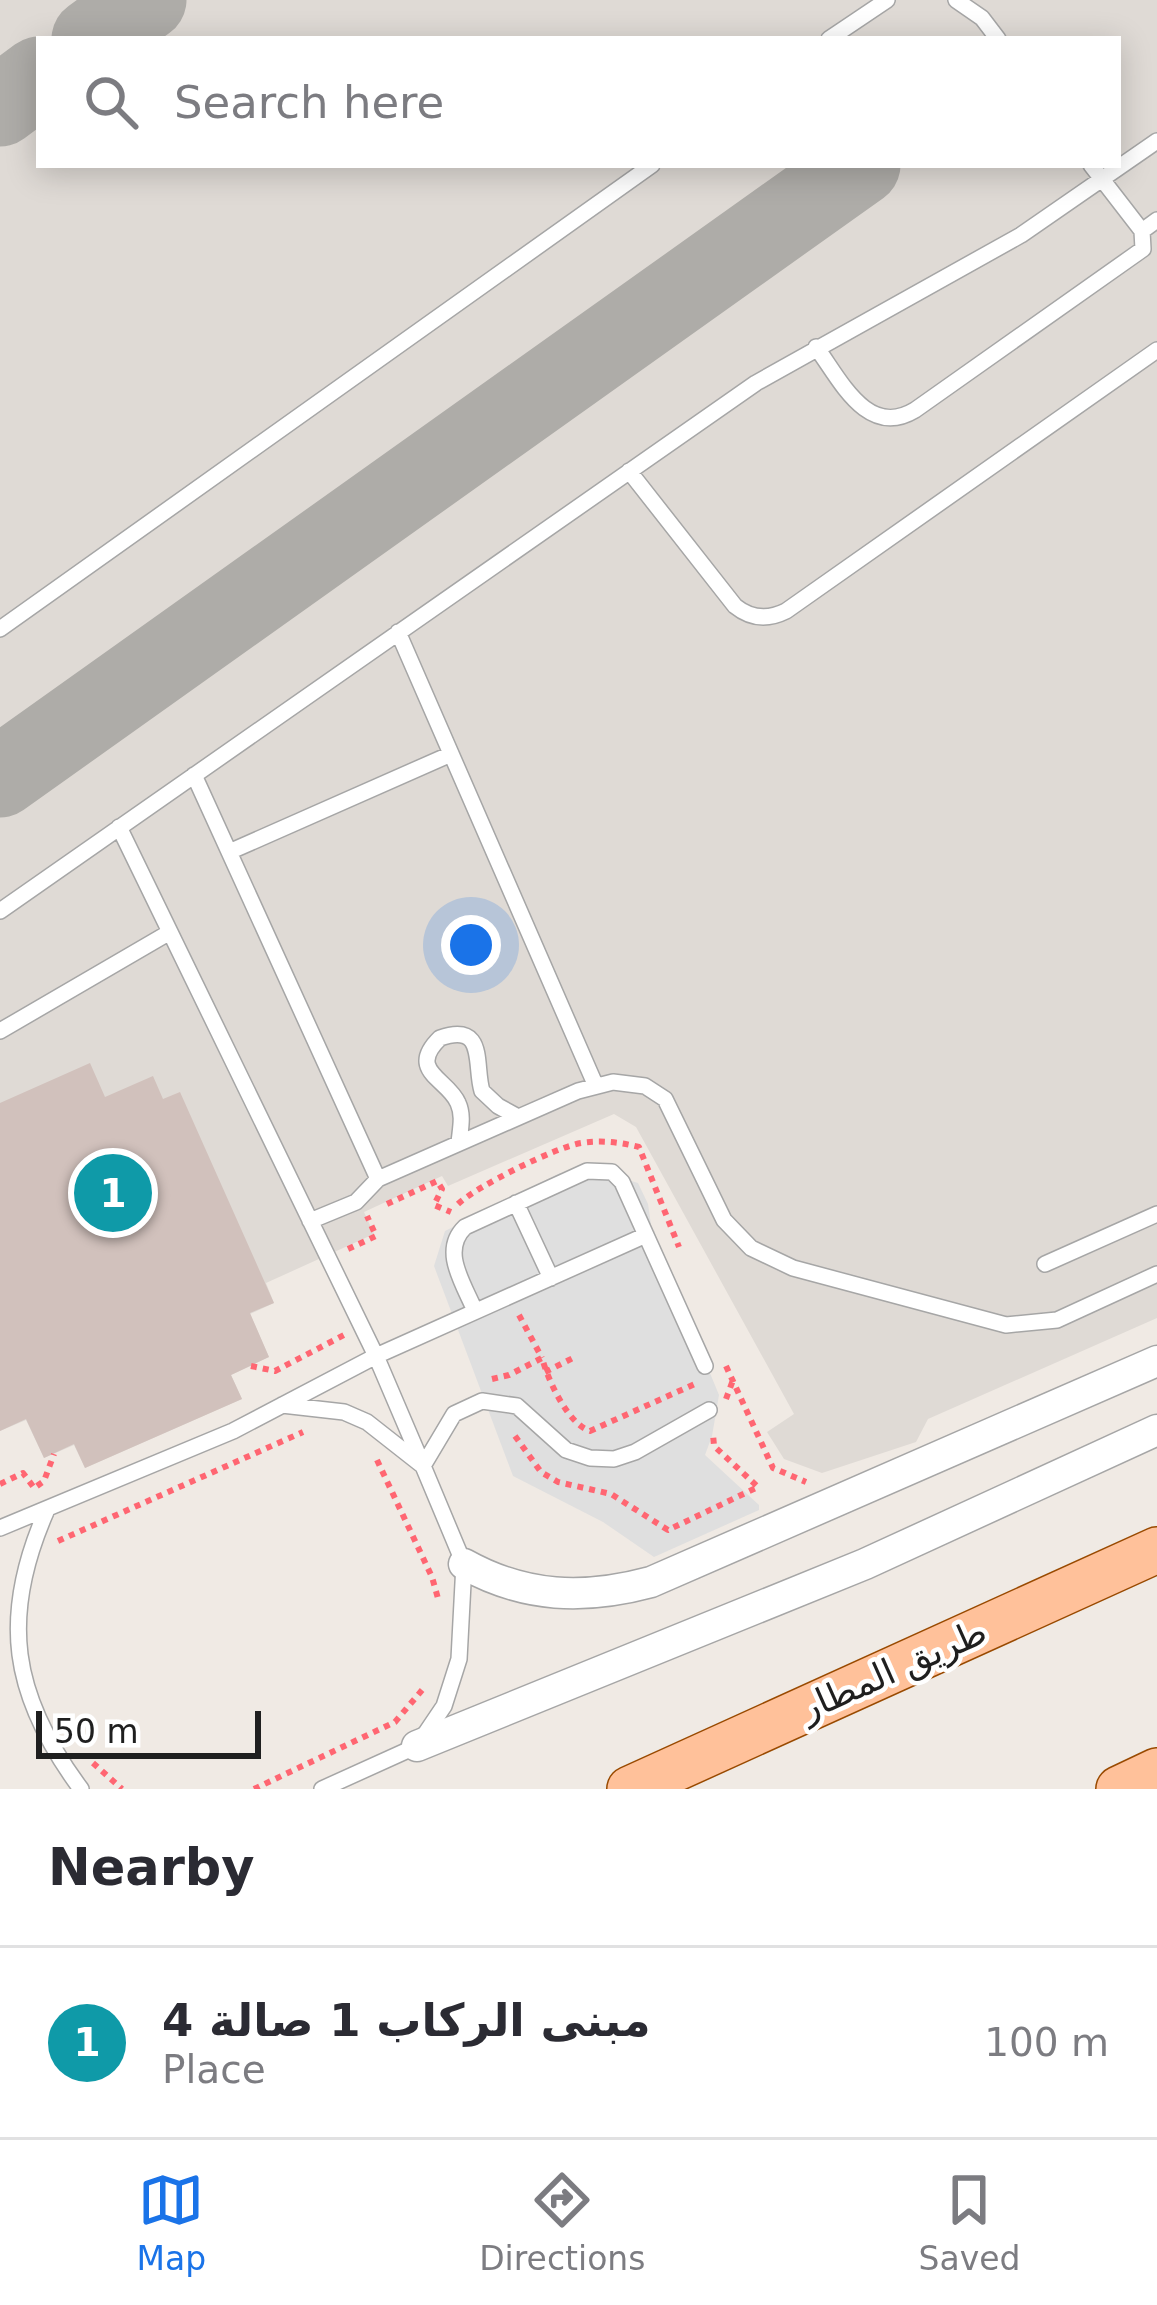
<!DOCTYPE html>
<meta charset="utf-8">
<style>
body{margin:0;font-family:"DejaVu Sans","Noto Naskh Arabic",sans-serif;background:#f2f2f3;color:#2b2b33}
.scale{position:absolute;left:36px;bottom:30px;width:225px;box-sizing:border-box;padding-left:12px;border:6px solid #1f1f1f;border-top:0;font-size:33px;line-height:42px;white-space:nowrap;color:#1f1f1f;-webkit-text-stroke:9px #fff;paint-order:stroke}
.you{position:absolute;left:471px;top:945px;width:42px;height:42px;margin:-30px;border:9px solid #fff;border-radius:50%;background:#1a73e8;box-shadow:0 0 0 18px #1a73e833}
.badge{display:grid;place-items:center;width:78px;height:78px;border-radius:50%;background:#1a73e8;color:#fff;font-size:39px;font-weight:700}
.pin{position:absolute;translate:-50% -50%;border:6px solid #fff;box-shadow:0 3px 12px #0006}
.list{margin:0;padding:0;list-style:none}
h2{display:flex;justify-content:space-between;align-items:center;height:156px;margin:0;padding:0 48px;font-size:51px}
h2 small{font-size:39px;font-weight:400;color:#7c7c81}
.list li{display:grid;grid-template-columns:78px 1fr auto;gap:36px;align-items:center;box-sizing:border-box;height:192px;padding:0 48px;border-top:3px solid #e1e1e2}
.list b{display:block;font-size:45px;white-space:nowrap}
.list p{margin:0;font-size:39px;white-space:nowrap;color:#7c7c81}
.list em{font-size:39px;font-style:normal;color:#7c7c81}
.icon{flex:none;width:66px;height:66px;fill:none;stroke:currentColor;stroke-width:2;stroke-linecap:round;stroke-linejoin:round}
.map{position:relative;flex:none;width:1157px;height:1789px;overflow:hidden}
.search{position:absolute;background:#fff;box-shadow:0 6px 30px #0003;left:36px;right:36px;top:36px;height:132px;display:flex;align-items:center;gap:30px;box-sizing:border-box;padding:0 42px;border-radius:0px;color:#7c7c81;font-size:45px}
.sheet{height:348px;background:#fff}
nav{display:flex;justify-content:space-around;align-items:center;box-sizing:border-box;height:168px;border-top:3px solid #e1e1e2;background:#fff;font-size:33px;color:#7c7c81}
nav a{display:grid;justify-items:center;gap:6px}
nav .on{color:#1a73e8}
.map>svg:first-child{display:block}
.airport{fill:#dfdad5;fill-rule:evenodd}
.parking{fill:#dfdfdf}
.lines{fill:none;stroke-linecap:round;stroke-linejoin:round}
.taxiway{stroke:#aeaca8;stroke-width:81}
.building{fill:#d1c1bc}
.lane-casing{stroke:#a6a6a6;stroke-width:18}
.street-casing{stroke:#a6a6a6;stroke-width:33}
.primary-casing{stroke:#994a00;stroke-width:48}
.path{stroke:#ff6672;stroke-width:6;stroke-dasharray:6 6;stroke-linecap:butt}
.lane{stroke:#fff;stroke-width:15}
.street{stroke:#fff;stroke-width:30}
.primary{stroke:#ffc19a;stroke-width:45}
.labels{text-anchor:middle;stroke-width:9;stroke-linejoin:round;paint-order:stroke}
.street-label{font-size:36px;fill:#1f1f1f;stroke:#fff}
</style>
<div class="map">
<svg width="1157" height="1789" viewBox="0 0 1157 1789">
<rect width="100%" height="100%" fill="#f0eae4"/>
<!-- airport -->
<path class="airport" d="M 0,0 L 1157,0 L 1157,1318 L 928,1419 L 916,1442 L 822,1473 L 784,1459 L 767,1432 L 794,1414 L 636,1127 L 614,1114 L 448,1186 L 442,1176 L 364,1212 L 374,1234 L 266,1283 L 274,1303 L 250,1314 L 269,1357 L 231,1375 L 242,1399 L 85,1468 L 74,1445 L 44,1458 L 26,1420 L 0,1431 ZM 39,39 L 1118,39 L 1118,165 L 39,165 Z"/>
<!-- parking -->
<path class="parking" d="M 560,1173 L 618,1177 L 638,1183 L 648,1204 L 652,1232 L 719,1395 L 712,1436 L 705,1455 L 759,1505 L 759,1510 L 654,1557 L 603,1522 L 513,1476 L 434,1266 L 445,1231 Z"/>
<g class="lines">
<!-- taxiway -->
<path class="taxiway" d="M 92,39 L 146,0
M 0,106 L 39,77
M 0,777 L 860,165"/>
</g>
<!-- building -->
<path class="building" d="M 90,1063 L 105,1097 L 153,1076 L 163,1099 L 180,1092 L 274,1303 L 250,1313 L 269,1357 L 231,1375 L 242,1399 L 85,1468 L 74,1444 L 44,1458 L 26,1419 L 0,1431 L 0,1103 Z"/>
<g class="lines">
<defs>
<path id="lane" d="M 956,0 L 982,18 L 998,39
M 829,39 L 887,0
M 1142,231 L 1157,220
M 816,347 C 840,379 867,439 915,410 L 1143,249 L 1142,231 L 1091,165
M 629,471 L 735,606 C 751,619 768,620 786,611 L 1157,350
M 0,629 L 652,165
M 398,632 L 595,1084
M 194,775 L 378,1179
M 119,827 L 376,1356 L 423,1466
M 229,852 L 451,754
M 0,911 L 756,383 L 1021,235 L 1157,141
M 0,1031 L 170,932
M 459,1143 C 460,1130 464,1116 458,1103 C 448,1079 406,1071 440,1038 C 487,1022 474,1065 482,1091 L 498,1106 L 518,1117
M 516,1203 L 551,1278
M 310,1221 L 356,1202 L 378,1179 L 578,1091 L 613,1082 L 645,1086 L 665,1099 L 724,1220 L 751,1248 L 793,1268 L 1006,1325 L 1057,1320 L 1157,1274
M 1045,1264 L 1157,1214
M 475,1311 C 464,1284 440,1251 465,1227 L 587,1171 L 612,1172 L 622,1182 L 705,1366
M 282,1405 L 344,1412 L 367,1422 L 423,1466 L 464,1564 L 459,1659 L 444,1706 L 417,1746 L 322,1789
M 423,1466 L 454,1414 L 482,1401 L 517,1406 L 566,1450 L 590,1458 L 614,1459 L 635,1452 L 709,1410
M 46,1512 C 0,1617 11,1695 81,1789
M 0,1528 L 233,1431 L 376,1356 L 646,1235"/>
<path id="street" d="M 464,1564 C 525,1598 584,1600 651,1582 L 1157,1361
M 417,1746 L 865,1564 L 1157,1430"/>
<path id="primary" d="M 630,1789 L 1157,1550
M 1119,1789 L 1157,1771"/>
</defs>
<!-- lane casing -->
<use href="#lane" class="lane-casing"/>
<!-- street casing -->
<use href="#street" class="street-casing"/>
<!-- primary casing -->
<use href="#primary" class="primary-casing"/>
<!-- path -->
<path class="path" d="M 387,1204 L 437,1181 L 442,1189 L 434,1205 L 451,1212
M 458,1204 C 477,1186 556,1147 581,1143 C 601,1140 619,1142 639,1147 L 679,1247
M 348,1249 L 376,1236 L 367,1216
M 519,1315 L 542,1358
M 251,1366 L 275,1371 L 346,1334
M 726,1366 L 773,1468 L 806,1482
M 545,1372 L 573,1358
M 492,1379 L 509,1375 L 542,1358 C 548,1380 568,1424 590,1431 L 697,1383
M 726,1399 L 733,1380
M 515,1436 L 541,1472 L 558,1482 L 611,1494 L 668,1530 L 758,1487 L 714,1446 L 713,1434
M 377,1460 L 432,1577 L 439,1602
M 0,1484 L 23,1473 L 35,1489
M 37,1486 L 44,1481 L 54,1454
M 58,1541 L 303,1432
M 93,1763 L 122,1789
M 254,1789 L 395,1722 L 423,1689"/>
<!-- lane -->
<use href="#lane" class="lane"/>
<!-- street -->
<use href="#street" class="street"/>
<!-- primary -->
<use href="#primary" class="primary"/>
</g>
<g class="labels">
<!-- street labels -->
<g class="street-label">
<text transform="translate(893 1669) rotate(-24)" y="13">طريق المطار</text>
</g>
</g>
</svg>
<div class="scale">50 m</div>
<div class="you"></div>
<div class="pin badge" style="left:113px;top:1193px;background:#0f9aa8">1</div>
<div class="search"><svg class="icon" aria-label="search" viewBox="0 0 24 24"><circle cx="10" cy="10" r="6"/><path d="M15 15l6 6"/></svg>Search here</div>
</div>
<section class="sheet">
<h2>Nearby<small></small></h2>
<ul class="list">
<li><span class="badge" style="background:#0f9aa8">1</span><div><b>مبنى الركاب 1 صالة 4</b><p>Place</p></div><em>100 m</em></li>
</ul>
</section>
<nav>
<a class="on"><svg class="icon" aria-label="map" viewBox="0 0 24 24"><path d="M3 6l6-2 6 2 6-2v14l-6 2-6-2-6 2zM9 4v14M15 6v14"/></svg>Map</a>
<a><svg class="icon" aria-label="directions" viewBox="0 0 24 24"><path d="M12 3l9 9-9 9-9-9zM9 14v-3h6M13 9l2 2-2 2"/></svg>Directions</a>
<a><svg class="icon" aria-label="saved" viewBox="0 0 24 24"><path d="M7 4h10v16l-5-4-5 4z"/></svg>Saved</a>
</nav>
